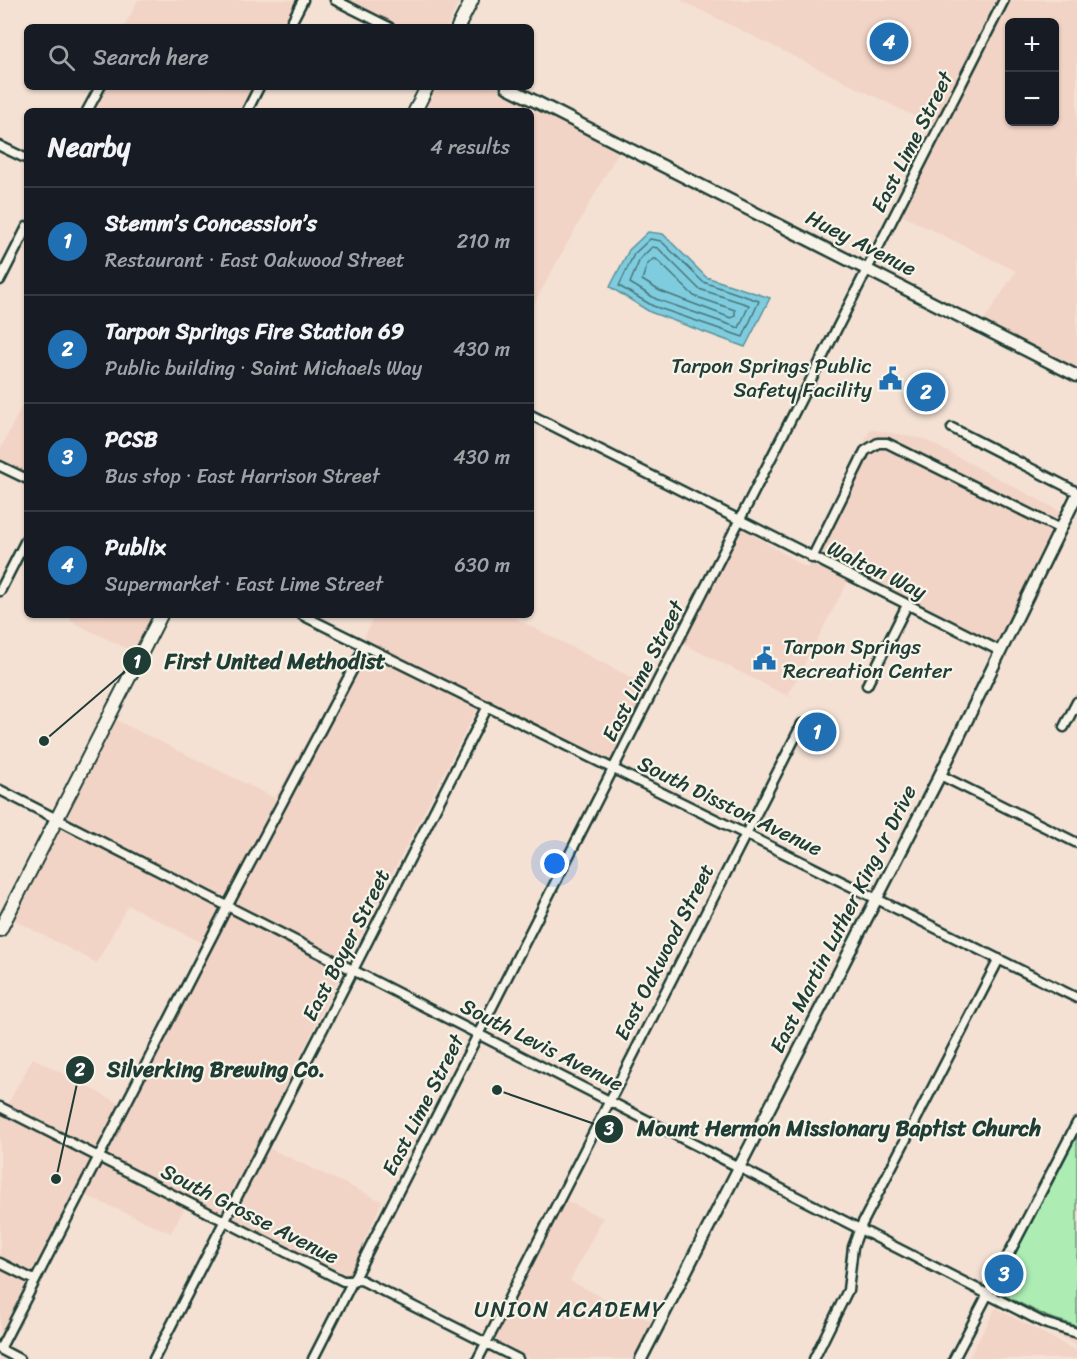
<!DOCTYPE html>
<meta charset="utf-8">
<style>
body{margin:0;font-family:Sriracha,sans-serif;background:#20242c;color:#f1f3f6}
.controls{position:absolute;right:18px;top:18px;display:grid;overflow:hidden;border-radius:9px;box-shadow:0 2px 4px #0004}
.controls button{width:54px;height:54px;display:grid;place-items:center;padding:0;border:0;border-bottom:2px solid #363941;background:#171b24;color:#f1f3f6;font:30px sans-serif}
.you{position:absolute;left:555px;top:864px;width:21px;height:21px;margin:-15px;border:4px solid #fff;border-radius:50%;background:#1a73e8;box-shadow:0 0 0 9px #1a73e833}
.badge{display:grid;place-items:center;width:39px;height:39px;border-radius:50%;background:#1f6fb2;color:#fff;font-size:20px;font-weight:700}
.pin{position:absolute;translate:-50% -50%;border:3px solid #fff;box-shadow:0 2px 6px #0006}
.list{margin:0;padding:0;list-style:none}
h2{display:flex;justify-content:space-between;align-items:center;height:78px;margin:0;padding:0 24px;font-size:26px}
h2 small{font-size:20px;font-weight:400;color:#9ea1a6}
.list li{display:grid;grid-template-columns:39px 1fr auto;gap:18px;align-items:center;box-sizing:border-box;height:108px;padding:0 24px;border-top:2px solid #363941}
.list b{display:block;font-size:22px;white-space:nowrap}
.list p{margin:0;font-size:20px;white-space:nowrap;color:#9ea1a6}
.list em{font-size:20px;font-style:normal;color:#9ea1a6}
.icon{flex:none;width:33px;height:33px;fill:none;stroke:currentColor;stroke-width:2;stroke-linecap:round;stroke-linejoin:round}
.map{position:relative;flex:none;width:1077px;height:1359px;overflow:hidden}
.search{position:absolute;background:#171b24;box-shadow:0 2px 4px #0004;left:24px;top:24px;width:510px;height:66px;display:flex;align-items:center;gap:15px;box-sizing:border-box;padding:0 21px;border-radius:9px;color:#9ea1a6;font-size:22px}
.panel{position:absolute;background:#171b24;box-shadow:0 2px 4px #0004;left:24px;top:108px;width:510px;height:510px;border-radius:9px}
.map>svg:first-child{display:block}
.built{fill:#f2d4c6;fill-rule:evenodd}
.green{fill:#adedb4;stroke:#669574;stroke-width:1.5}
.water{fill:#80ccdf;stroke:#59939b;stroke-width:1.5}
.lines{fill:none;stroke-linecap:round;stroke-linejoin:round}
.shore{stroke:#467678;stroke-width:1.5}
.minor-casing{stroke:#1f3d34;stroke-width:13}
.tertiary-casing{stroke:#1f3d34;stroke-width:15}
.secondary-casing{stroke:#1f3d34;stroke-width:16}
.minor{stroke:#f7f3e8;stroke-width:8}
.tertiary{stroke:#f7f3e8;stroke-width:10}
.secondary{stroke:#f7f3e8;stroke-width:12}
.labels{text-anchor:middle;stroke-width:4.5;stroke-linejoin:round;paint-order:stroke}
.street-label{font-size:21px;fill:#1f3d34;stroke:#f7f3e8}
.poi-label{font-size:21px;fill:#1f3d34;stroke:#f7f3e8;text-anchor:end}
.neighbourhood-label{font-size:22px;letter-spacing:1.5px;fill:#1f3d34;stroke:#f7f3e8}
.leader{fill:none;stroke:#1f3d34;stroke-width:2}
.callout-dot{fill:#1f3d34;stroke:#f7f3e8;stroke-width:2}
.mark-label{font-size:18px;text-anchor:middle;font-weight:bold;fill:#fff}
.callout-label{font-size:22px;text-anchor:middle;font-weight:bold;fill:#1f3d34;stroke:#f7f3e8;stroke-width:4.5;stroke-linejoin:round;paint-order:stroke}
</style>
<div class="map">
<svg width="1077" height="1359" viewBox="0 0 1077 1359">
<rect width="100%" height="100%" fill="#f4e1d4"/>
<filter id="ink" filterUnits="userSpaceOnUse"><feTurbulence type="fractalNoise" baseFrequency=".0167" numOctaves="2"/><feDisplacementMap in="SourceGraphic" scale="12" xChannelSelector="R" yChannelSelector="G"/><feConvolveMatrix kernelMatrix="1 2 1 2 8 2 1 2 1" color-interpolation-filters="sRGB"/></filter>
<g filter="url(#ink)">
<!-- built -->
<path class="built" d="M 138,0 L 297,0 L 283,27 L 124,27 Z
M 346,0 L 460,0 L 447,27 L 399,27 Z
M 680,0 L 998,0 L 934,126 Z
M 1011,0 L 1077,0 L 1077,370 L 983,322 L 1016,271 L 901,215 ZM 1010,22 L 1054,22 L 1054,122 L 1010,122 Z
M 106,87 L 253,87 L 240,111 L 93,111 Z
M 434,87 L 497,87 L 620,149 L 531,309 L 531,111 L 422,111 Z
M 22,406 L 27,408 L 27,474 L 0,460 L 0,450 Z
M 870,429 L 924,439 L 1062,512 L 1057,522 L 889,439 L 875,439 L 862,447 Z
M 880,448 L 886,448 L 1053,531 L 997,644 L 819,556 L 867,460 Z
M 742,528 L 807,568 L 810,562 L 848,581 L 788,695 L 796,700 L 683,644 Z
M 73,615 L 155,615 L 136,653 L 70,621 Z
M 374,615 L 509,615 L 648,686 L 611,762 L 363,640 Z
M 368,653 L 478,707 L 347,961 L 235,903 Z
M 350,663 L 225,898 L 63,817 L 114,719 L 275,798 Z
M 59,825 L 220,907 L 202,943 L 128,905 L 97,963 L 12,919 Z
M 230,912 L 343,969 L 222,1215 L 105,1155 Z
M 33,1058 L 119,1103 L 95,1150 L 7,1105 Z
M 2,1114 L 91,1159 L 32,1274 L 0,1257 L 0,1118 Z
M 269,1148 L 382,1201 L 350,1276 L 232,1220 Z
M 101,1164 L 185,1207 L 171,1233 L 84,1195 Z
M 565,1200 L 603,1218 L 570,1281 L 653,1322 L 634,1359 L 529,1359 L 493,1341 Z
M 0,1268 L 27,1282 L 0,1336 Z
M 996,1308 L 1077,1351 L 1077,1359 L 968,1359 Z
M 1041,1326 L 1077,1339 L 1077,1346 Z"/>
<!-- green -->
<path class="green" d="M 1077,1136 L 1077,1326 L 1048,1317 L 1001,1294 L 998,1287 Z"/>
<!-- water -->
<path class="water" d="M 648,232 L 663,234 L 706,277 L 770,298 L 745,347 L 650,312 L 610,287 L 629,250 Z"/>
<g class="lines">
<!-- shore -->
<path class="shore" d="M 650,239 L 661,241 L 703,282 L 759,301 L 743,337 L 653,306 L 619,286 L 634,254 Z
M 652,247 L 658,248 L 699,289 L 749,305 L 739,328 L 656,299 L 630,283 L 640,259 Z
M 653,259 L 656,259 L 694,296 L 735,310 L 735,316 L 731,318 L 660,291 L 642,280 L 647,265 Z"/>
<defs>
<path id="minor" d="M 335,0 L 389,27
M 289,27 L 303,0
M 87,111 L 100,87
M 247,111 L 259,87
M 0,146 L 27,159
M 0,280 L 27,227
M 531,415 L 1000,651
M 952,428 L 1077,492
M 0,466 L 27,479
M 812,558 L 865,451 L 878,443 L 887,443 L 1060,529
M 0,591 L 27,538
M 302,615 L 1077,998
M 867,685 L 907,605
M 1064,727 L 1077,702
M 940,775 L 1077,843
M 0,790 L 1044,1323 L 1077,1333
M 0,1107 L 343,1281 L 361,1280 L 518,1359
M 0,1263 L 34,1280
M 19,1359 L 0,1349 L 228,905 L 365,646
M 154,1359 L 488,706
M 313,1359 L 1004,0
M 478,1359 L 802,724
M 814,1359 L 848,1290 L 853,1247 L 860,1228 L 999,959
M 954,1359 L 1077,1123"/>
<path id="tertiary" d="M 507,87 L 1077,376
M 641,1359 L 940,775 L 1077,495"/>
<path id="secondary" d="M 458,27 L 472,0
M 415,111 L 427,87
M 0,930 L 161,615"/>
</defs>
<!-- minor casing -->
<use href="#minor" class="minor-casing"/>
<!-- tertiary casing -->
<use href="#tertiary" class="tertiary-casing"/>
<!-- secondary casing -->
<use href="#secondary" class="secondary-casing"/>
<!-- minor -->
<use href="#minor" class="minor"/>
<!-- tertiary -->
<use href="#tertiary" class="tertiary"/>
<!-- secondary -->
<use href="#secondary" class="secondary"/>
</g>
</g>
<!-- icons -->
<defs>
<symbol id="civic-bare" viewBox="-9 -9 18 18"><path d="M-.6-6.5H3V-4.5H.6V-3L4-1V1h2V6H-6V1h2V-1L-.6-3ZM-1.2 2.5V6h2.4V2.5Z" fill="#1f6fb2" stroke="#f7f3e8" stroke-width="2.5" paint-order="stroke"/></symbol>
</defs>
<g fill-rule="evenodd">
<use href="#civic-bare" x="874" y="362" width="33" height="33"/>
<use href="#civic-bare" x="748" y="642" width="33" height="33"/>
</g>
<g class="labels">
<!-- street labels -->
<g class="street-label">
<text transform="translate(912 142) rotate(-63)" y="7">East Lime Street</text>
<text transform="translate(861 243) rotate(27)" y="7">Huey Avenue</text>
<text transform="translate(877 570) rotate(26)" y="7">Walton Way</text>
<text transform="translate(643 671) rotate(-63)" y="7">East Lime Street</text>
<text transform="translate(730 806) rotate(26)" y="7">South Disston Avenue</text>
<text transform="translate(843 919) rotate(-63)" y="7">East Martin Luther King Jr Drive</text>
<text transform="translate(346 945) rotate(-63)" y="7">East Boyer Street</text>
<text transform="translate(664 952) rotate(-63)" y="7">East Oakwood Street</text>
<text transform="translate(542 1045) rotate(27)" y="7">South Levis Avenue</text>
<text transform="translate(423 1105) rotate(-63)" y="7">East Lime Street</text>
<text transform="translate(250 1214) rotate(27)" y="7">South Grosse Avenue</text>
</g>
<!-- poi labels -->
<g class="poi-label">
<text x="872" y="373">Tarpon Springs Public<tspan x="872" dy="24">Safety Facility</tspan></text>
<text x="783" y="654" text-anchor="start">Tarpon Springs<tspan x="783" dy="24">Recreation Center</tspan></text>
</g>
<!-- neighbourhood labels -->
<g class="neighbourhood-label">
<text x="570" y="1317">UNION ACADEMY</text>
</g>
</g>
<!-- callouts -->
<path class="leader" d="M44 741L137 661M56 1179L80 1070M497 1090L609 1129"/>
<g class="callout-dot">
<circle cx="44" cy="741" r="6"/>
<circle cx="56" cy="1179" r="6"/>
<circle cx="497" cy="1090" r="6"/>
<circle cx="137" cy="661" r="15"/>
<circle cx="80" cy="1070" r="15"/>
<circle cx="609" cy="1129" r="15"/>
</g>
<g class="mark-label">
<text x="137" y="668">1</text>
<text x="80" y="1076">2</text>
<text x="609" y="1135">3</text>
</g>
<g class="callout-label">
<text x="275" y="669">First United Methodist</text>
<text x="216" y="1077">Silverking Brewing Co.</text>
<text x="839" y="1136">Mount Hermon Missionary Baptist Church</text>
</g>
</svg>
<div class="controls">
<button>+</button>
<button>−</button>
</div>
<div class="you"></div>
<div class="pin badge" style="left:817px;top:732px">1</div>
<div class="pin badge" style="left:926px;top:392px">2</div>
<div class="pin badge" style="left:1004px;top:1274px">3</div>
<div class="pin badge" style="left:889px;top:42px">4</div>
<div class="search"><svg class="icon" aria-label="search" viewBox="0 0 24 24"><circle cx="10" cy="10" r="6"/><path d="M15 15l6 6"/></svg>Search here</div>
<section class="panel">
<h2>Nearby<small>4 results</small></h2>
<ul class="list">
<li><span class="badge">1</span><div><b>Stemm’s Concession’s</b><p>Restaurant · East Oakwood Street</p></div><em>210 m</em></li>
<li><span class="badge">2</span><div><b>Tarpon Springs Fire Station 69</b><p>Public building · Saint Michaels Way</p></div><em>430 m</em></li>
<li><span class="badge">3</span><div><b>PCSB</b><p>Bus stop · East Harrison Street</p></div><em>430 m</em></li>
<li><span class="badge">4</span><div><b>Publix</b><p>Supermarket · East Lime Street</p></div><em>630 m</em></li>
</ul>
</section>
</div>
